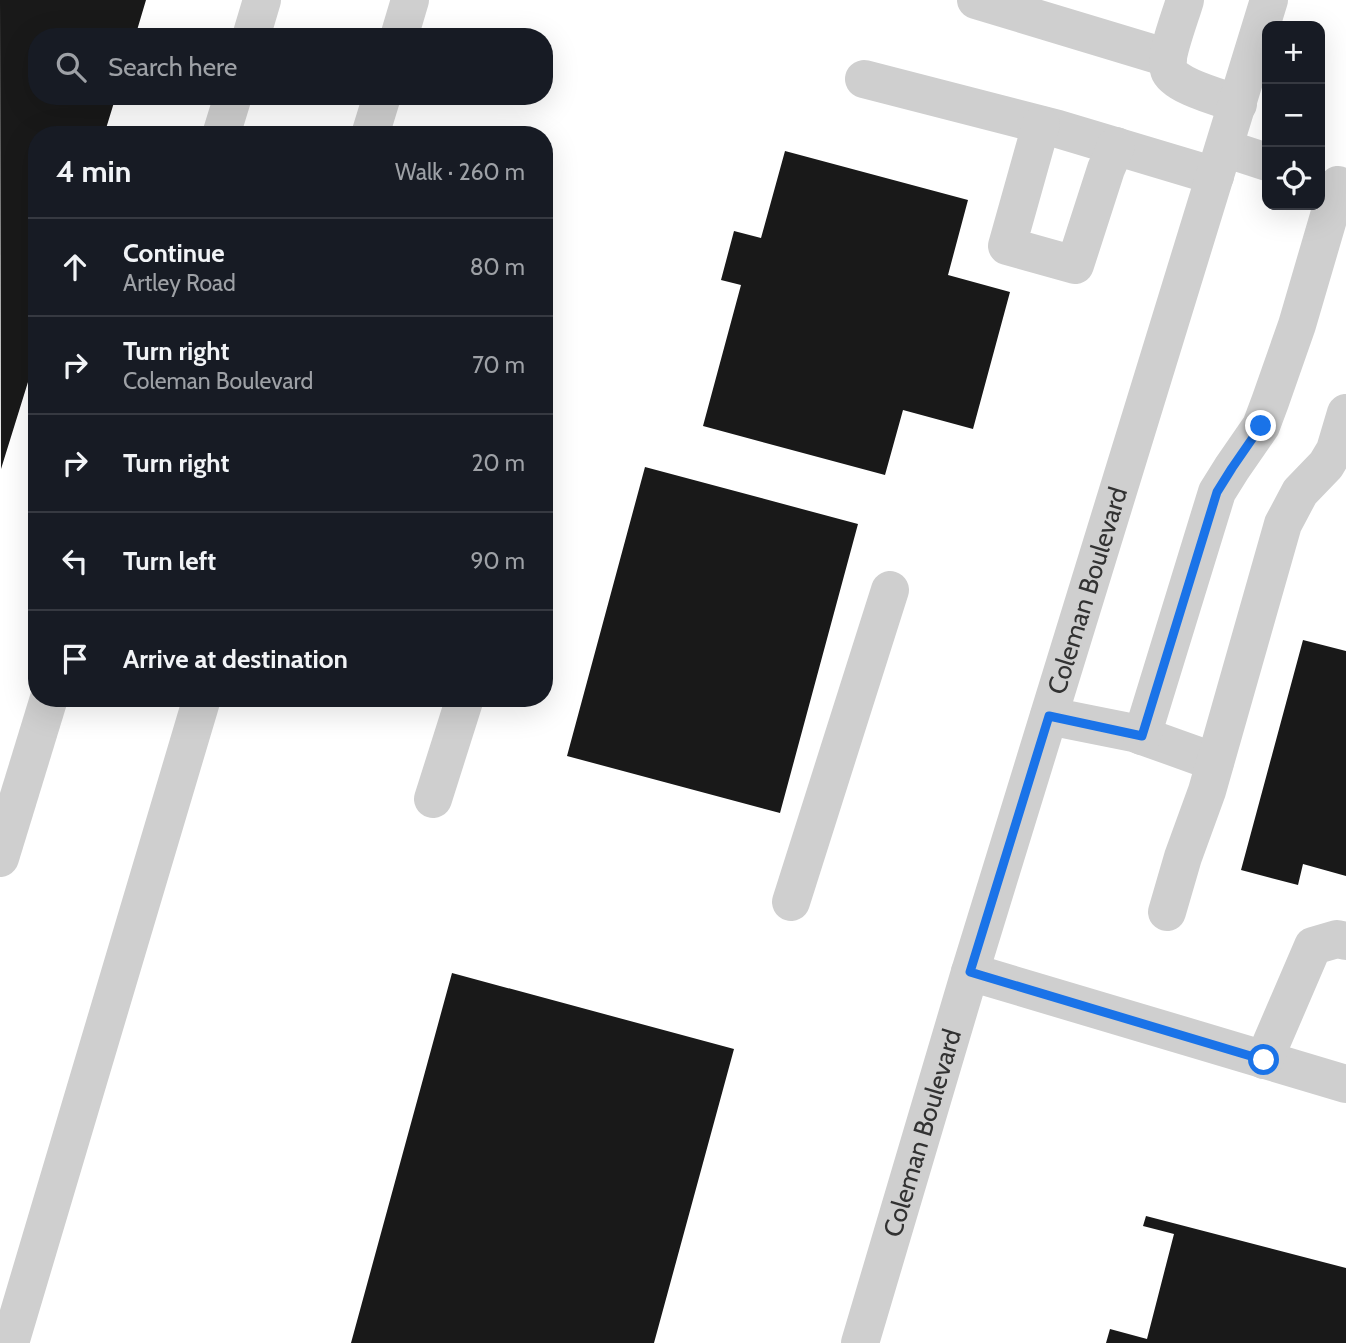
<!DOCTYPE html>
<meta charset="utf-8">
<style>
body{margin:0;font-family:Cabin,sans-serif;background:#242831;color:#f1f3f6}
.controls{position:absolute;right:21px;top:21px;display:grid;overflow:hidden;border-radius:14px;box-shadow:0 7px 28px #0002}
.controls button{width:63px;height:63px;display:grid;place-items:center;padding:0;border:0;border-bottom:2px solid #363941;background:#171b24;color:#f1f3f6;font:35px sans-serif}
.stop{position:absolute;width:21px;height:21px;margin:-16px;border:5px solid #1a73e8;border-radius:50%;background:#fff}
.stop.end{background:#1a73e8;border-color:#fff;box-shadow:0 2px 7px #0008}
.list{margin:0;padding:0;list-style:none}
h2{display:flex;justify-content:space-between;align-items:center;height:91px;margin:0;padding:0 28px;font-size:30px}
h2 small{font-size:23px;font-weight:400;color:#9ea1a6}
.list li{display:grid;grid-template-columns:46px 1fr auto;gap:21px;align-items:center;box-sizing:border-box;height:98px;padding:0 28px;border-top:2px solid #363941}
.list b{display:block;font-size:26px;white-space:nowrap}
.list p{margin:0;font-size:23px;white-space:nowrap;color:#9ea1a6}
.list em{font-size:23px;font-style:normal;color:#9ea1a6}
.icon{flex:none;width:38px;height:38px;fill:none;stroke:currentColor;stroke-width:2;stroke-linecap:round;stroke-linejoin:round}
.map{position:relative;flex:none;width:1346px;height:1343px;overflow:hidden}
.search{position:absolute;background:#171b24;box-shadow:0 7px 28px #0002;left:28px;top:28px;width:525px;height:77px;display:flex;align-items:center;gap:18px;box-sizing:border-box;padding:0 24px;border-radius:28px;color:#9ea1a6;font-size:26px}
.panel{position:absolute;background:#171b24;box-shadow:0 7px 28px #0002;left:28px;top:126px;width:525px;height:581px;border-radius:28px}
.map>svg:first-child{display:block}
.building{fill:#191919}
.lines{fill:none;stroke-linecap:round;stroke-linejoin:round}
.minor{stroke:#cfcfcf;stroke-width:38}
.route{stroke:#1a73e8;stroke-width:9}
.labels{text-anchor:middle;stroke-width:7;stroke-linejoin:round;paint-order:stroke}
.street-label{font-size:26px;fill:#323232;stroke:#fff}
</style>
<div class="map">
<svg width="1346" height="1343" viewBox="0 0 1346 1343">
<rect width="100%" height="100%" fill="#fff"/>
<!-- building -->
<path class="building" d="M 0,0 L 146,0 L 135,37 L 37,37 L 37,96 L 116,96 L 104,135 L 37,135 L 37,353 L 1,469 Z
M 785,151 L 968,200 L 948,275 L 1010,292 L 973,429 L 903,410 L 885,475 L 703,426 L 741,285 L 721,280 L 734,231 L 761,238 Z
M 645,467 L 858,524 L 780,813 L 567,756 Z
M 1303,640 L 1346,651 L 1346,876 L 1303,864 L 1298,885 L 1241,870 Z
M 452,973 L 734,1049 L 654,1343 L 351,1343 Z
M 1146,1216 L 1346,1268 L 1346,1343 L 1106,1343 L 1110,1329 L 1147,1339 L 1174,1234 L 1143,1226 Z"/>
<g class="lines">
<!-- minor -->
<g class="minor">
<path d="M 976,0 L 1168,58"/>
<path d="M 1185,0 C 1181,15 1164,57 1169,70 C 1174,86 1222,98 1238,104"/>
<path d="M 251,37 L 262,0"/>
<path d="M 399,37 L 410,0"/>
<path d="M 864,79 L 1058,129 L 1215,176"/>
<path d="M 1041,125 L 1007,246 L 1075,265 L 1106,169 L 1116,146"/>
<path d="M 221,135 L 233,96"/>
<path d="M 370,135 L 382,96"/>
<path d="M 1224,148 L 1267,162"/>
<path d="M 1049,716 L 1134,733 L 1215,762"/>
<path d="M 1142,736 L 1217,492 L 1232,468 L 1261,426 L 1270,402 L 1297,325 L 1338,185"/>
<path d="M 433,799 L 465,698"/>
<path d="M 0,858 L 49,698"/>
<path d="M 791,902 L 890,590"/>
<path d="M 1167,912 L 1183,857 L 1207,791 L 1283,524 L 1300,492 L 1326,465 L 1335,450 L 1346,413"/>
<path d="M 970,972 L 1346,1084"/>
<path d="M 1264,1060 L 1313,946 L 1337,939 L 1346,941"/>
<path d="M 10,1343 L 202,698"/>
<path id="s1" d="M 860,1343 L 970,972 L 1269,0"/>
</g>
</g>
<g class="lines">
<!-- route -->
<path class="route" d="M 1261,426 L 1232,468 L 1217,492 L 1142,736 L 1049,716 L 970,972 L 1264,1060"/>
</g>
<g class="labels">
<!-- street labels -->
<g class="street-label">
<text dy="9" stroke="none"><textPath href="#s1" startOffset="786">Coleman Boulevard</textPath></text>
<text dy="9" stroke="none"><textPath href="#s1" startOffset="219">Coleman Boulevard</textPath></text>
</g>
</g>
</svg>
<div class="controls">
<button>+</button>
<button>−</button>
<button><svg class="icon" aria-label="locate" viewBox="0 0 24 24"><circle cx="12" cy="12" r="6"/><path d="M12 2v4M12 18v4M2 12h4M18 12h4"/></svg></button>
</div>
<div class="stop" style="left:1264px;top:1060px"></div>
<div class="stop end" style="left:1261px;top:426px"></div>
<div class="search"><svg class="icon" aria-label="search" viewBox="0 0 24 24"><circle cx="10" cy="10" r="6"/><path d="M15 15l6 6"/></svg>Search here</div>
<section class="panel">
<h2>4 min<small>Walk · 260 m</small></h2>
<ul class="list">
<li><svg class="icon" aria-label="ahead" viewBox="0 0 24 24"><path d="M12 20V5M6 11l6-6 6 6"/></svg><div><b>Continue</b><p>Artley Road</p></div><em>80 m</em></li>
<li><svg class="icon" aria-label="right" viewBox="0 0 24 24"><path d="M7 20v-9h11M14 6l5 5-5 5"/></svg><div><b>Turn right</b><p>Coleman Boulevard</p></div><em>70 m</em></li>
<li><svg class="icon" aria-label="right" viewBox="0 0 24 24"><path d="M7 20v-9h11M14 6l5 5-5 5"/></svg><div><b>Turn right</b></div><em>20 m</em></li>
<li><svg class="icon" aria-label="left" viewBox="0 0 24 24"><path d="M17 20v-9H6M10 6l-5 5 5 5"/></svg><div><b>Turn left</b></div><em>90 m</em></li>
<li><svg class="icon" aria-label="arrive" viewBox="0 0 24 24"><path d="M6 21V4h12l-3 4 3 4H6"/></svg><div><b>Arrive at destination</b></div></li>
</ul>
</section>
</div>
